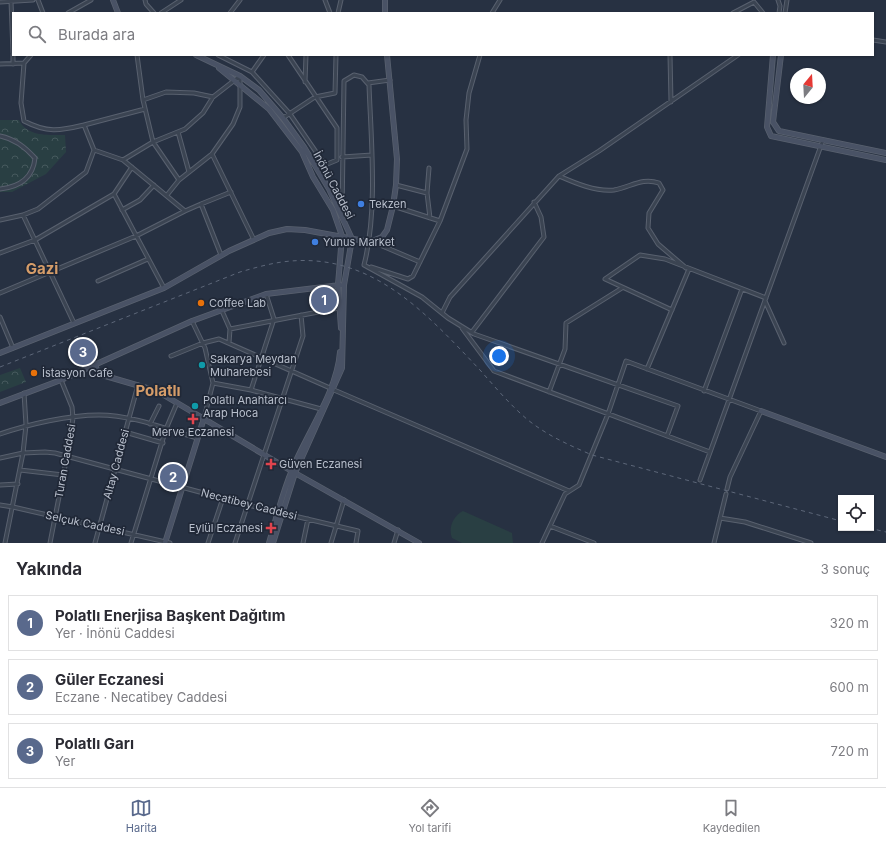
<!DOCTYPE html>
<html lang="tr">
<meta charset="utf-8">
<style>
body{margin:0;font-family:Inter,sans-serif;background:#f7f7f7;color:#2b2b33}
.controls{position:absolute;right:12px;bottom:12px;display:grid;overflow:hidden;border-radius:0px;box-shadow:0 1px 3px #0004}
.controls button{width:36px;height:36px;display:grid;place-items:center;padding:0;border:0;border-bottom:1px solid #e1e1e2;background:#fff;color:#2b2b33;font:20px sans-serif}
.compass{position:absolute;left:790px;top:68px;width:36px;height:36px;border-radius:50%;background:#fff;box-shadow:0 1px 3px #0004;rotate:18deg}
.you{position:absolute;left:499px;top:356px;width:14px;height:14px;margin:-10px;border:3px solid #fff;border-radius:50%;background:#1a73e8;box-shadow:0 0 0 6px #1a73e833}
.badge{display:grid;place-items:center;width:26px;height:26px;border-radius:50%;background:#59698c;color:#fff;font-size:13px;font-weight:700}
.pin{position:absolute;translate:-50% -50%;border:2px solid #fff;box-shadow:0 1px 4px #0006}
.list{margin:0;padding:0;list-style:none}
h2{display:flex;justify-content:space-between;align-items:center;height:52px;margin:0;padding:0 16px;font-size:17px}
h2 small{font-size:13px;font-weight:400;color:#7c7c81}
.list li{display:grid;grid-template-columns:26px 1fr auto;gap:12px;align-items:center;box-sizing:border-box;height:56px;margin:0 8px 8px;padding:0 8px;border:1px solid #e1e1e2;border-radius:0px}
.list b{display:block;font-size:15px;white-space:nowrap}
.list p{margin:0;font-size:13px;white-space:nowrap;color:#7c7c81}
.list em{font-size:13px;font-style:normal;color:#7c7c81}
.icon{flex:none;width:22px;height:22px;fill:none;stroke:currentColor;stroke-width:2;stroke-linecap:round;stroke-linejoin:round}
.map{position:relative;flex:none;width:886px;height:543px;overflow:hidden}
.search{position:absolute;background:#fff;box-shadow:0 1px 3px #0004;left:12px;right:12px;top:12px;height:44px;display:flex;align-items:center;gap:10px;box-sizing:border-box;padding:0 14px;border-radius:0px;color:#7c7c81;font-size:15px}
.sheet{height:244px;background:#fff}
nav{display:flex;justify-content:space-around;align-items:center;box-sizing:border-box;height:56px;border-top:1px solid #e1e1e2;background:#fff;font-size:11px;color:#7c7c81}
nav a{display:grid;justify-items:center;gap:2px}
nav .on{color:#59698c}
.map>svg:first-child{display:block}
.grass{fill:#293f43}
.park{fill:url(#park-crowns)}
.lines{fill:none;stroke-linecap:round;stroke-linejoin:round}
.street-casing{stroke:#59616f;stroke-width:5}
.secondary-casing{stroke:#59616f;stroke-width:6}
.street{stroke:#3b4452;stroke-width:3}
.secondary{stroke:#495265;stroke-width:4.5}
.rail{stroke:#5d6779;stroke-width:1;stroke-dasharray:4 4;stroke-linecap:butt}
.shop-dot{fill:#3f7fe0;stroke:#202837;stroke-width:1.5}
.food-dot{fill:#e8710a;stroke:#202837;stroke-width:1.5}
.culture-dot{fill:#0f9aa8;stroke:#202837;stroke-width:1.5}
.health-dot{fill:#e0444e;stroke:#202837;stroke-width:1.5}
.labels{text-anchor:middle;stroke-width:3.5;stroke-linejoin:round;paint-order:stroke}
.street-label{font-size:11px;fill:#b8bfcc;stroke:#202837}
.poi-label{font-size:11px;fill:#b8bfcc;stroke:#202837;text-anchor:start}
.district-label{font-size:15px;font-weight:bold;fill:#d69d69;stroke:#202837}
</style>
<div class="map">
<svg width="886" height="543" viewBox="0 0 886 543">
<defs>
<pattern id="park-crowns" width="20" height="18" patternUnits="userSpaceOnUse"><rect width="20" height="18" fill="#293f43"/><path d="M2 6a3 3 0 1 1 6 0M12 15a3 3 0 1 1 6 0" fill="none" stroke="#46595d"/></pattern>
</defs>
<rect width="100%" height="100%" fill="#273142"/>
<!-- grass -->
<path class="grass" d="M 463,511 L 512,533 L 513,543 L 462,543 L 452,538 C 448,528 453,516 463,511 Z"/>
<!-- park -->
<path class="park" d="M 0,120 L 19,120 C 27,137 49,135 65,135 L 66,152 L 46,174 L 12,192 L 0,192 Z
M 20,368 L 26,382 L 0,392 L 0,375 Z"/>
<g class="lines">
<defs>
<path id="street" d="M 38,0 L 43,13
M 145,0 L 146,4 L 154,13
M 325,0 L 330,13
M 778,0 L 780,6 L 779,13
M 11,1 L 13,53
M 0,2 L 33,0
M 68,13 L 91,0
M 161,13 L 181,0
M 230,13 L 240,0
M 338,13 L 341,0
M 492,13 L 500,0
M 733,13 L 754,2 L 763,13
M 785,13 L 787,0
M 873,40 L 886,42
M 13,55 L 13,64
M 31,55 L 24,63 L 21,103 L 24,121 C 47,133 59,131 84,125 L 94,150 L 123,160 L 185,211 L 201,204 L 221,255
M 137,55 L 143,100 L 153,142 L 179,180
M 218,55 L 252,72 L 290,114 L 325,165 L 337,160 L 337,128 L 288,55
M 670,55 L 671,102
M 0,64 L 24,63
M 252,72 L 264,55
M 305,82 L 306,55
M 368,83 L 390,80
M 143,100 L 166,92 L 194,93 L 213,97
M 283,118 L 315,97 L 335,93 L 336,55
M 84,125 L 145,109
M 178,132 L 189,172
M 0,136 C 15,139 25,147 35,158 C 33,178 19,187 0,189
M 212,154 L 254,240
M 342,157 L 372,155
M 123,160 L 153,142 L 185,129 L 203,113 L 213,97 L 240,76 L 240,107 L 233,124 L 212,154 L 179,180 L 167,195
M 429,168 L 427,193 L 430,218
M 559,176 L 599,151 L 738,55
M 396,185 L 427,193
M 114,194 L 164,288
M 201,204 L 231,192
M 393,206 L 440,221
M 122,210 L 140,200 L 154,185
M 23,215 L 74,323
M 342,215 L 344,81 L 354,75 L 362,77 L 369,85 C 371,140 378,211 364,265 L 422,297 L 448,318 L 474,334 L 678,406 L 667,436
M 0,220 L 23,215 L 38,209 L 86,172 L 94,150
M 373,242 L 420,262
M 0,253 L 35,240 L 114,194 L 132,167
M 371,267 L 408,279 L 413,276 L 440,221 L 467,149 L 466,120 L 469,93 L 480,55
M 98,281 L 148,259
M 0,293 L 136,236 L 185,211
M 765,301 L 784,343
M 672,310 L 605,279 L 640,255 L 665,259 L 766,298
M 222,311 L 230,329 L 229,343
M 442,313 L 450,297 L 559,176 C 575,183 596,192 614,190 C 631,187 642,177 659,183 L 663,190 L 649,213 L 648,228 L 658,244 L 686,268
M 0,317 L 13,348
M 192,321 L 205,348 L 213,383 L 204,418
M 462,328 L 494,371 L 710,452
M 230,329 L 339,308
M 472,332 L 544,237 L 541,217 L 534,202
M 171,356 L 203,343 L 219,339 L 330,388
M 647,369 L 689,269
M 213,383 L 251,390 L 321,409
M 251,390 L 274,319 L 266,294
M 334,390 L 569,491
M 704,391 L 742,289
M 549,392 L 565,349 L 566,323 L 622,288
M 150,424 L 159,406
M 125,432 L 163,443
M 0,434 C 29,424 69,415 99,415 C 132,415 166,429 197,438
M 0,458 L 23,453 L 45,452 L 55,453 L 248,505 L 358,531 L 356,543
M 20,470 L 63,475
M 700,480 L 823,140
M 0,485 L 18,484
M 0,505 L 13,507 L 170,543
M 720,518 L 745,522 L 811,543
M 550,526 L 594,543
M 5,543 L 23,453 L 26,425 L 24,393
M 50,543 L 67,456 L 73,418 L 72,407 L 61,380
M 95,543 L 138,385
M 131,543 L 166,429 L 177,403
M 208,543 L 223,498
M 235,543 L 303,336 L 301,315
M 303,543 L 308,519
M 331,543 L 344,500
M 394,543 L 398,530
M 542,543 L 565,494 L 579,485 L 608,414 L 626,361 L 761,411 L 730,477 L 727,489
M 714,543 L 726,494"/>
<path id="secondary" d="M 113,0 L 118,13
M 385,0 L 385,13
M 196,55 L 240,76 L 259,90 L 283,118 L 304,147 L 329,189 L 352,239 L 344,285 L 342,368 L 295,473 L 273,543
M 773,55 L 767,127 L 771,136 L 886,160
M 781,55 L 773,122 L 779,131 L 886,153
M 219,68 L 269,109 L 302,152 L 313,177 L 333,210 L 342,236 L 338,285 L 341,328
M 0,353 L 164,288 L 229,251 L 269,233 L 287,229 L 305,230 L 370,242 L 382,237 L 387,230 L 393,206 L 396,185 L 397,159 L 387,55
M 94,363 L 98,372 L 102,375 L 157,391 L 295,473 L 419,543
M 0,403 L 61,380 L 192,321 L 266,294 L 340,285
M 761,411 L 886,457
M 165,543 L 204,418
M 269,543 C 276,519 282,494 292,470 C 307,433 337,392 340,352"/>
</defs>
<!-- street casing -->
<use href="#street" class="street-casing"/>
<!-- secondary casing -->
<use href="#secondary" class="secondary-casing"/>
<!-- street -->
<use href="#street" class="street"/>
<!-- secondary -->
<use href="#secondary" class="secondary"/>
<!-- rail -->
<path class="rail" d="M 0,367 L 240,272 C 254,268 268,264 282,262 C 370,250 425,312 480,370 C 495,387 511,406 528,420 C 548,436 569,445 592,455 L 841,521
M 869,528 L 886,532"/>
</g>
<!-- markers -->
<g class="shop-dot">
<circle cx="361" cy="204" r="4"/>
<circle cx="315" cy="242" r="4"/>
</g>
<g class="food-dot">
<circle cx="201" cy="303" r="4"/>
<circle cx="34" cy="373" r="4"/>
</g>
<g class="culture-dot">
<circle cx="202" cy="365" r="4"/>
<circle cx="195" cy="406" r="4"/>
</g>
<g class="health-dot">
<path d="M191 413h4v4h4v4h-4v4h-4v-4h-4v-4h4z"/>
<path d="M269 458h4v4h4v4h-4v4h-4v-4h-4v-4h4z"/>
<path d="M269 522h4v4h4v4h-4v4h-4v-4h-4v-4h4z"/>
</g>
<g class="labels">
<!-- street labels -->
<g class="street-label">
<text transform="translate(334 185) rotate(62)" y="4">İnönü Caddesi</text>
<text transform="translate(65 461) rotate(-80)" y="4">Turan Caddesi</text>
<text transform="translate(116 464) rotate(-75)" y="4">Altay Caddesi</text>
<text transform="translate(249 504) rotate(14)" y="4">Necatibey Caddesi</text>
<text transform="translate(85 523) rotate(12)" y="4">Selçuk Caddesi</text>
</g>
<!-- poi labels -->
<g class="poi-label">
<text x="369" y="208">Tekzen</text>
<text x="323" y="246">Yunus Market</text>
<text x="209" y="307">Coffee Lab</text>
<text x="210" y="363">Sakarya Meydan<tspan x="210" dy="13">Muharebesi</tspan></text>
<text x="42" y="377">İstasyon Cafe</text>
<text x="203" y="404">Polatlı Anahtarcı<tspan x="203" dy="13">Arap Hoca</tspan></text>
<text x="193" y="436" text-anchor="middle">Merve Eczanesi</text>
<text x="279" y="468">Güven Eczanesi</text>
<text x="263" y="532" text-anchor="end">Eylül Eczanesi</text>
</g>
<!-- district labels -->
<g class="district-label">
<text x="42" y="274">Gazi</text>
<text x="158" y="396">Polatlı</text>
</g>
</g>
</svg>
<div class="controls">
<button><svg class="icon" aria-label="locate" viewBox="0 0 24 24"><circle cx="12" cy="12" r="6"/><path d="M12 2v4M12 18v4M2 12h4M18 12h4"/></svg></button>
</div>
<svg class="compass" viewBox="-18 -18 36 36"><path d="M0-13l5 13h-10z" fill="#e53935"/><path d="M0 13l5-13h-10z" fill="#7c7c81"/></svg>
<div class="you"></div>
<div class="pin badge" style="left:324px;top:300px">1</div>
<div class="pin badge" style="left:173px;top:477px">2</div>
<div class="pin badge" style="left:83px;top:352px">3</div>
<div class="search"><svg class="icon" aria-label="search" viewBox="0 0 24 24"><circle cx="10" cy="10" r="6"/><path d="M15 15l6 6"/></svg>Burada ara</div>
</div>
<section class="sheet">
<h2>Yakında<small>3 sonuç</small></h2>
<ul class="list">
<li><span class="badge">1</span><div><b>Polatlı Enerjisa Başkent Dağıtım</b><p>Yer · İnönü Caddesi</p></div><em>320 m</em></li>
<li><span class="badge">2</span><div><b>Güler Eczanesi</b><p>Eczane · Necatibey Caddesi</p></div><em>600 m</em></li>
<li><span class="badge">3</span><div><b>Polatlı Garı</b><p>Yer</p></div><em>720 m</em></li>
</ul>
</section>
<nav>
<a class="on"><svg class="icon" aria-label="map" viewBox="0 0 24 24"><path d="M3 6l6-2 6 2 6-2v14l-6 2-6-2-6 2zM9 4v14M15 6v14"/></svg>Harita</a>
<a><svg class="icon" aria-label="directions" viewBox="0 0 24 24"><path d="M12 3l9 9-9 9-9-9zM9 14v-3h6M13 9l2 2-2 2"/></svg>Yol tarifi</a>
<a><svg class="icon" aria-label="saved" viewBox="0 0 24 24"><path d="M7 4h10v16l-5-4-5 4z"/></svg>Kaydedilen</a>
</nav>
